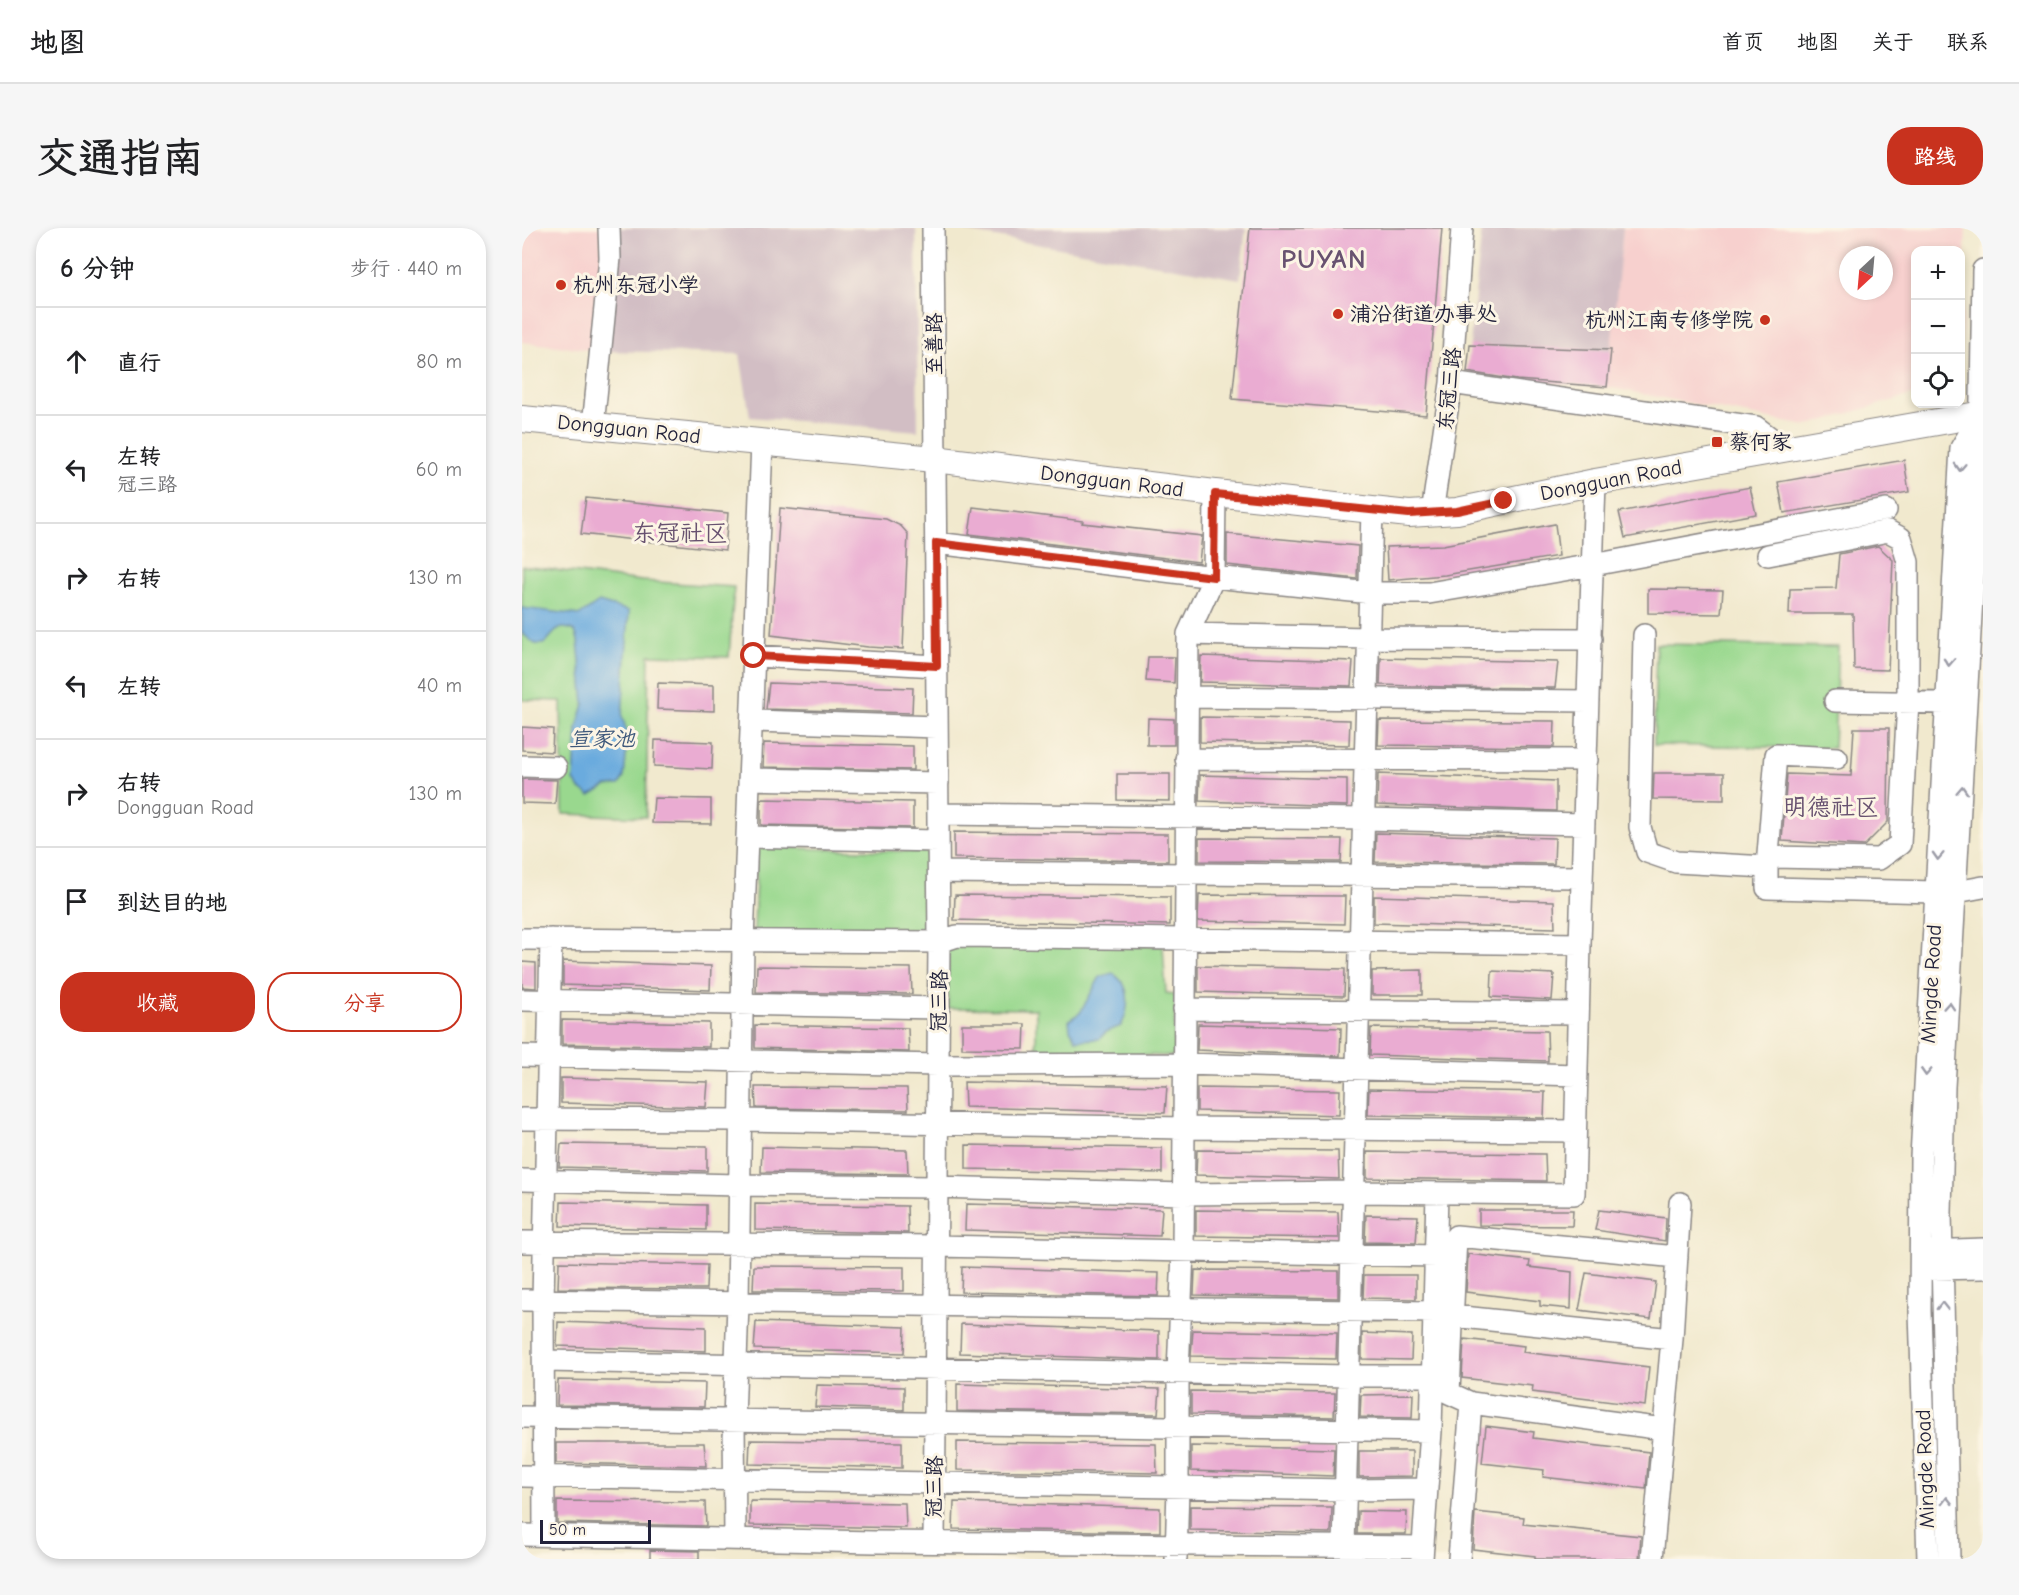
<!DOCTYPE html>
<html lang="zh">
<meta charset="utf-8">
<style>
body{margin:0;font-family:"Comic Neue","LXGW WenKai TC",sans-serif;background:#f6f6f6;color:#202124}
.controls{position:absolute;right:18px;top:18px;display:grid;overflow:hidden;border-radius:12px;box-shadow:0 3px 9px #0003}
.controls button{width:54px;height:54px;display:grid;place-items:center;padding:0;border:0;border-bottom:2px solid #e0e0e0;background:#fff;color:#202124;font:30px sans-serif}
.compass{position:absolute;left:1317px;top:18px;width:54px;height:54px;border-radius:50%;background:#fff;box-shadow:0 3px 9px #0003;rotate:206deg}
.scale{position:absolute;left:18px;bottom:15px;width:111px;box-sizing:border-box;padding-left:6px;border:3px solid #22223b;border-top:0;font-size:16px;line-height:21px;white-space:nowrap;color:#22223b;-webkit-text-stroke:4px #fcf5e5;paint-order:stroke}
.stop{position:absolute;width:18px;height:18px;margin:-14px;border:4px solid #c8321e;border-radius:50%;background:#fff}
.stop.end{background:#c8321e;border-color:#fff;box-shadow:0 2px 6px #0008}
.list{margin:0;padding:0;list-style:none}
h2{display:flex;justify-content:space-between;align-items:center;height:78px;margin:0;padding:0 24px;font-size:26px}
h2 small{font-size:20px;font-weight:400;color:#757577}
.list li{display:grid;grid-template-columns:39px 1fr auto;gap:18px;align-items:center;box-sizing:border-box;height:108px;padding:0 24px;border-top:2px solid #e0e0e0}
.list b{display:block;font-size:22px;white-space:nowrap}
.list p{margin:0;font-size:20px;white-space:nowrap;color:#757577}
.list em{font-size:20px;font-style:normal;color:#757577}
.actions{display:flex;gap:12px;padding:18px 24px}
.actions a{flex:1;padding:14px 0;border:2px solid #c8321e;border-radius:24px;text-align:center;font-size:21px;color:#c8321e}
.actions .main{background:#c8321e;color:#fff}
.icon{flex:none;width:33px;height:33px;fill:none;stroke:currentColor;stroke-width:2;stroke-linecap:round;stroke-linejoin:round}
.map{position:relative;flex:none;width:1461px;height:1331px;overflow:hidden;border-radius:24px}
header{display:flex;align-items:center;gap:36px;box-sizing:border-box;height:84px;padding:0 30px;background:#fff;border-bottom:2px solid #e0e0e0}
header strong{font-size:28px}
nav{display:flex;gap:33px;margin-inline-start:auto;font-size:21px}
.intro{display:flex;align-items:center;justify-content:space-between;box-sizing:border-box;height:144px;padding:0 36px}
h1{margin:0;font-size:42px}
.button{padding:15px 27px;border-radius:24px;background:#c8321e;color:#fff;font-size:21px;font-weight:700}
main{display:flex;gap:36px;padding:0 36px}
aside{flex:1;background:#fff;border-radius:24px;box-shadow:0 3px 9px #0003}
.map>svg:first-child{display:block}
.built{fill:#f7d0ce;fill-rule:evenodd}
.industrial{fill:#d2bec4}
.green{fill:#99d88e;stroke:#5e7d64;stroke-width:1.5}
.water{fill:#6aabde;stroke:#46668c;stroke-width:1.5}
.building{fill:#eaacd2}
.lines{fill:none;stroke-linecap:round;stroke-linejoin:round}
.minor-casing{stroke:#8a8684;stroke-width:24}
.major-casing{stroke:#8a8684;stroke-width:28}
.minor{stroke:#fff;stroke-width:21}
.major{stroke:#fff;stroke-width:26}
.oneway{stroke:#9c9ca7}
.route{stroke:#c8321e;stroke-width:8}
.poi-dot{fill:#c8321e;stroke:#fcf5e5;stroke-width:2}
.labels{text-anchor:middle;stroke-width:6;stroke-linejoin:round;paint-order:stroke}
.poi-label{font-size:21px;fill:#22223b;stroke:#fcf5e5;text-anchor:start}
.street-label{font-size:21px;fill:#22223b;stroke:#fcf5e5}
.water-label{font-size:22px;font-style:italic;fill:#3f597c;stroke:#fcf5e5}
.quarter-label{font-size:24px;fill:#685270;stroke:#fcf5e5}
.district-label{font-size:27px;font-weight:bold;letter-spacing:1.5px;fill:#685270;stroke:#fcf5e5}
</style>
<header>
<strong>地图</strong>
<nav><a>首页</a><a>地图</a><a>关于</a><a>联系</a></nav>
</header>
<div class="intro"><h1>交通指南</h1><a class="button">路线</a></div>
<main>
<aside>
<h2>6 分钟<small>步行 · 440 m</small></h2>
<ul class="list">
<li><svg class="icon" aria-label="ahead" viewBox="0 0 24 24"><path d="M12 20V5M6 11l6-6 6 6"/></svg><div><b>直行</b></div><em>80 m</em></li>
<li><svg class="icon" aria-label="left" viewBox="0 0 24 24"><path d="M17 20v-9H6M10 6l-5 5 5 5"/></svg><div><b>左转</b><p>冠三路</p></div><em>60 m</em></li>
<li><svg class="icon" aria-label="right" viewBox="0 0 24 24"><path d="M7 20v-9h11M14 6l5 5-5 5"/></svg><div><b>右转</b></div><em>130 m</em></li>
<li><svg class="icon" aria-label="left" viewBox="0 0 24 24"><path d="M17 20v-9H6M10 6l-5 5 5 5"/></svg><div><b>左转</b></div><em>40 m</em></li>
<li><svg class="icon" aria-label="right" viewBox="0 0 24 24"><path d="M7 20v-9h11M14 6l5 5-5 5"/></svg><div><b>右转</b><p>Dongguan Road</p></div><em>130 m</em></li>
<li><svg class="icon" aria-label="arrive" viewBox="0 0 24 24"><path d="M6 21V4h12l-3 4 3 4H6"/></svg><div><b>到达目的地</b></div></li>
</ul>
<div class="actions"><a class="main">收藏</a><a>分享</a></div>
</aside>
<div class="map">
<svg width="1461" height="1331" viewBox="0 0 1461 1331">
<rect width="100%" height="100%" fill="#fcf5e5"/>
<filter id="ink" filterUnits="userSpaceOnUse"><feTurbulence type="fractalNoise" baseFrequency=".0167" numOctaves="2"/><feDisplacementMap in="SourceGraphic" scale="12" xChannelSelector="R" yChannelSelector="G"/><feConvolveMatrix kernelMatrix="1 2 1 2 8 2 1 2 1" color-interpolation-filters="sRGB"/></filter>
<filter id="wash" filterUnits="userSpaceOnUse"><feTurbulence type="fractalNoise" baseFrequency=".008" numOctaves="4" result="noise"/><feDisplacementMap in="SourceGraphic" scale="24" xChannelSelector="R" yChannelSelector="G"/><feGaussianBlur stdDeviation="1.35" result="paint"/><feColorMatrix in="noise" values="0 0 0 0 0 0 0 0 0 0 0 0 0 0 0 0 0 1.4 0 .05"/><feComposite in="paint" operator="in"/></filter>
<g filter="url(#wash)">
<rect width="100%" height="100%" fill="#f1e9ce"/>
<!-- built -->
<path class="built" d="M 0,0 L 79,0 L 79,123 L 0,114 Z
M 1101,0 L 1444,0 L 1439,127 L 1438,22 L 1394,22 L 1393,166 L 1284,198 L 1085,159 ZM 1326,27 L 1362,27 L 1362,63 L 1326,63 Z"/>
<!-- industrial -->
<path class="industrial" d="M 91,0 L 394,0 L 396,203 L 228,189 L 218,126 L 79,123 Z
M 444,0 L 724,0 L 718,51 L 444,4 Z
M 960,0 L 1101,0 L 1089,122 L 948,117 Z"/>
<!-- green -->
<path class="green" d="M 0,338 L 120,353 L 212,359 L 207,429 L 127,427 L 124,589 L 41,586 L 39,473 L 0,472 Z
M 1134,416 L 1316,419 L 1312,520 L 1132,517 Z
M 235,619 L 407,624 L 405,707 L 232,704 Z
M 436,715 L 641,718 L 644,765 L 653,766 L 652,828 L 514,824 L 514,781 L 426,780 L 426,719 Z"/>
<!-- water -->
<path class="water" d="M 77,374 L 107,383 L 100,489 L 106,507 L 102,549 L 97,557 L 85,558 L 68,568 L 58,561 L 52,553 L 55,500 L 62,476 L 56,412 L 53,403 C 35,395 34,404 22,416 L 13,416 L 0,405 L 0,380 L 58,387 Z
M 591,745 C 594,748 599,752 601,755 C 609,768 605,786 599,798 L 584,804 L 577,811 L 554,812 L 548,801 L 547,792 L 558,785 L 578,749 Z"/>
<g id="blocks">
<!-- building -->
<path class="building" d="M 728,0 L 920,0 L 904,187 L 710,171 Z
M 948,117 L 1089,122 L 1085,159 L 995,152 L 945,144 Z
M 1382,232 L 1387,264 L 1262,285 L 1256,254 Z
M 1228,259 L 1234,286 L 1103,310 L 1097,284 Z
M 64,270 L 206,285 L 203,322 L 59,306 Z
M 451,279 L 561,293 L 560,295 L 680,308 L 677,334 L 447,306 Z
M 258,280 L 364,291 L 379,298 L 386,306 L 381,421 L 346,419 L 249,407 Z
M 1033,296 L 1037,328 L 923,347 L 866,352 L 864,319 L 921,317 Z
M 705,306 L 836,318 L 835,351 L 705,337 Z
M 1356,318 L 1371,332 L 1366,442 L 1332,441 L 1331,386 L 1267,386 L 1268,361 L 1314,360 L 1317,326 Z
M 1126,361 L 1201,362 L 1199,386 L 1126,385 Z
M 679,428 L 831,433 L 829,458 L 678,454 Z
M 626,429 L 653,429 L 652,455 L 624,453 Z
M 859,430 L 1036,434 L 1033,460 L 926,459 L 858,457 Z
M 136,455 L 192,457 L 192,483 L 135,481 Z
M 247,455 L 391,460 L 390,485 L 244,481 Z
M 678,489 L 828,492 L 827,517 L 678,514 Z
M 626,490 L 652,491 L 652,517 L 625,517 Z
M 857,492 L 1033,493 L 1032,519 L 856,517 Z
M 0,499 L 31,501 L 30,524 L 0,522 Z
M 1332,500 L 1367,500 L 1366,594 L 1342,618 L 1260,613 L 1265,546 L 1329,548 Z
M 133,512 L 191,514 L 190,541 L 132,538 Z
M 242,515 L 391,518 L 391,542 L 241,539 Z
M 1132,545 L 1202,545 L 1202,572 L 1131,571 Z
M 595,546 L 648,546 L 648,573 L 595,572 Z
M 856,546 L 1034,553 L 1034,583 L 855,577 Z
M 678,547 L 825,551 L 825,578 L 677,573 Z
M 0,551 L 35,552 L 33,576 L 0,575 Z
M 132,570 L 189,571 L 189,596 L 130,595 Z
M 239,571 L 391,574 L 391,600 L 239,597 Z
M 432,604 L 646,606 L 646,633 L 432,630 Z
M 854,605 L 1033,610 L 1032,636 L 853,634 Z
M 677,610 L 820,611 L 819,634 L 677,633 Z
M 433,667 L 648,669 L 648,697 L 432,692 Z
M 677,667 L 823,668 L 822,696 L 676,693 Z
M 852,668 L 1032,673 L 1033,700 L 852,695 Z
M 41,733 L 189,738 L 188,762 L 41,757 Z
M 0,734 L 14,735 L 14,760 L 0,759 Z
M 235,738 L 389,740 L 390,766 L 234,764 Z
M 676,738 L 823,741 L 822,768 L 676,764 Z
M 900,742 L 900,767 L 850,767 L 850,743 Z
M 970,743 L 1032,746 L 1030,772 L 969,769 Z
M 40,792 L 187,795 L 187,819 L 40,816 Z
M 440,796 L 503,796 L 502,821 L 440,820 Z
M 676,796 L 819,800 L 818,828 L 675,822 Z
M 233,797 L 386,800 L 387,824 L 233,820 Z
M 849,800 L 1025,803 L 1026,833 L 848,827 Z
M 39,850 L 186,854 L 184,879 L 39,875 Z
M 442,854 L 645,858 L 643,885 L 443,879 Z
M 233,859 L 385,860 L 386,882 L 234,880 Z
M 675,860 L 818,862 L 817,887 L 675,883 Z
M 847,861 L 1023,864 L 1022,890 L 846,887 Z
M 39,916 L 185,918 L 185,943 L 37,939 Z
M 444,917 L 640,920 L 640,945 L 444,941 Z
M 240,919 L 385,922 L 386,946 L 239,944 Z
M 675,922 L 816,923 L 817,951 L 674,947 Z
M 845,924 L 1023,926 L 1024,953 L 845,950 Z
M 39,974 L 184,977 L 184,1002 L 38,998 Z
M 233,976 L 385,978 L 386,1005 L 233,1002 Z
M 444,976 L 640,981 L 638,1008 L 443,1002 Z
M 674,982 L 816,984 L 817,1010 L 674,1008 Z
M 957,982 L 1051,982 L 1050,998 L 957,997 Z
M 1077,982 L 1144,990 L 1143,1013 L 1073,1002 Z
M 844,987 L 896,988 L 894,1015 L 843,1014 Z
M 946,1026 L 1008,1033 L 1007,1039 L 1050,1044 L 1049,1081 L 1018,1078 L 1018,1073 L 944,1064 Z
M 37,1034 L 185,1037 L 184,1061 L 36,1060 Z
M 232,1038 L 382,1039 L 382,1063 L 231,1062 Z
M 440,1039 L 637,1045 L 636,1068 L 439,1064 Z
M 673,1042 L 816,1043 L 816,1070 L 672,1067 Z
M 1064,1045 L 1134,1054 L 1129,1091 L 1057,1082 Z
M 842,1047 L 894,1047 L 894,1071 L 841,1070 Z
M 36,1094 L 184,1099 L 184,1123 L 35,1118 Z
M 234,1094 L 383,1099 L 382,1125 L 232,1121 Z
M 439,1096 L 637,1103 L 637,1132 L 438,1125 Z
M 671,1102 L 815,1105 L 814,1131 L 669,1128 Z
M 840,1105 L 890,1107 L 889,1132 L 840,1131 Z
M 942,1111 L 1002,1118 L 1001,1124 L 1127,1139 L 1123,1178 L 1010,1164 L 1011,1158 L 940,1150 Z
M 36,1152 L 183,1155 L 182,1179 L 35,1177 Z
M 435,1156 L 638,1161 L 636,1186 L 435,1183 Z
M 295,1157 L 382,1159 L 382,1182 L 293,1179 Z
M 669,1163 L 813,1165 L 812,1189 L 669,1186 Z
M 891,1166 L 890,1190 L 838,1189 L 839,1167 Z
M 964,1198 L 1012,1204 L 1011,1210 L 1127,1224 L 1124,1261 L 1021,1249 L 1022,1242 L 960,1235 Z
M 228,1212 L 380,1214 L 380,1240 L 227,1236 Z
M 435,1214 L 634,1216 L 635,1245 L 435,1242 Z
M 34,1215 L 182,1215 L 184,1238 L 34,1235 Z
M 669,1218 L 812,1221 L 811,1248 L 669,1243 Z
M 837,1223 L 890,1223 L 890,1248 L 837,1249 Z
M 35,1273 L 183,1274 L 184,1298 L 35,1295 Z
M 228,1273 L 383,1275 L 384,1300 L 228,1297 Z
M 432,1274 L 638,1280 L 638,1304 L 431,1301 Z
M 668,1278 L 810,1279 L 809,1305 L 668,1302 Z
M 836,1283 L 885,1284 L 884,1306 L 835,1306 Z
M 953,1284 L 1002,1289 L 1001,1296 L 1119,1308 L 1117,1331 L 1013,1331 L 1013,1328 L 951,1321 Z
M 128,1322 L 177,1323 L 177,1331 L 128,1331 Z"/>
</g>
</g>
<g filter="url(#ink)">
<use href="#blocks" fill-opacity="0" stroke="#8a8684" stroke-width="1.5"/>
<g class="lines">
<defs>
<path id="minor" d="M 411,0 L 417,714 L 412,1314
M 929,155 L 1234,199 L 1263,221
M 71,198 L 88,30 L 87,0
M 910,285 L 929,155 L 940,0
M 414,315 L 692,349 L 849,365 L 907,365 L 1071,337 L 1364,282
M 1246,327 L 1366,303 L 1379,310 L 1386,334 L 1386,474 L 1378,616 L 1357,631 L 1246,629
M 666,406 L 847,410 L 1069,411
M 1122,407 L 1118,599 L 1125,624 L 1154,634 L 1245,639
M 232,428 L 415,438
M 665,469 L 1066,473
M 1313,473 L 1424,475
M 230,493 L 415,499
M 1315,530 L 1254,527 L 1245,639 L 1245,660 L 1414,664
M 664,531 L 1065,532
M 0,538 L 34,539
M 227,551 L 416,555
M 416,586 L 842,591 L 1062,596
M 225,609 L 416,613
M 417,644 L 1060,649
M 1434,664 L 1461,659
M 0,711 L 417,714 L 435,708 L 1058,716
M 0,772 L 417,780
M 662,781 L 1056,785
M 0,828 L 416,837 L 662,836 L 1055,847
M 0,891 L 218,892 L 661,900 L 1053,903
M 0,952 L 217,957 L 414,959 L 661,966 L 832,964 L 1052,966 L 1058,716 L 1073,254
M 0,1014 L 413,1018 L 914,1028
M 1405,1023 L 1461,1021
M 1408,1041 L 1461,1040
M 0,1072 L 913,1084
M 931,1088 L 1150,1111
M 22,1133 L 828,1148 L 910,1148
M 949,1175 L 1141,1201
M 0,1189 L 909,1203
M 0,1248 L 825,1262 L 905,1261
M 0,1307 L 353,1314 L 901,1319
M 22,1307 L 21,1072 L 29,711
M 213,1311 L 212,1192 L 216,1075 L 221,713 L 240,214
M 822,1318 L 850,281
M 654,1331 L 656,1259 L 656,1145 L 661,1023 L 666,406 L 692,349 L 693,265
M 900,1331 L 909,1203 L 915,965
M 937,1331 L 949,1175 L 927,1165 L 934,1008 L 1155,1029
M 1130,1331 L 1150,1111 L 1158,975
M 1406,1331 L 1398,1083 L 1399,929 L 1439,220 L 1459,187
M 1427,1331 L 1419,985 L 1422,859 L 1458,230 L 1461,42"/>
<path id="major" d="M 0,191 L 412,231 L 693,265 L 887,286 L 935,283 L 1073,254 L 1461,186"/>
</defs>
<!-- minor casing -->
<use href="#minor" class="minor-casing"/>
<!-- major casing -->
<use href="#major" class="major-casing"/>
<!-- minor -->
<use href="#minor" class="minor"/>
<!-- major -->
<use href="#major" class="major"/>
</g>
<!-- one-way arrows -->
<defs><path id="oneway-chevron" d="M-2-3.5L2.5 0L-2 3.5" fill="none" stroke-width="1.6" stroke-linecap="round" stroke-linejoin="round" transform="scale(1.5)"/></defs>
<g class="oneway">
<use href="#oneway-chevron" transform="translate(1438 239) rotate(93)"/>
<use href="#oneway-chevron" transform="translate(1427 434) rotate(93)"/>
<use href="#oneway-chevron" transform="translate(1440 562) rotate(-87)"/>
<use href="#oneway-chevron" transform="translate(1416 628) rotate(93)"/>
<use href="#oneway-chevron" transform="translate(1427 778) rotate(-86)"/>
<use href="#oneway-chevron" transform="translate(1404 844) rotate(93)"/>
<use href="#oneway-chevron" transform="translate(1420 1078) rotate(-91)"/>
<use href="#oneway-chevron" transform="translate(1425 1273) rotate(-91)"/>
</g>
</g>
<g class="lines" filter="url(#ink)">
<!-- route -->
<path class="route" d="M 232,428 L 415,438 L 414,315 L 692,349 L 693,266 L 887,286 L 935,283 L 982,273"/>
</g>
<!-- markers -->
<g class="poi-dot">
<circle cx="39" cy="57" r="6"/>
<circle cx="816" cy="86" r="6"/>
<circle cx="1243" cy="92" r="6"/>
<rect x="1189" y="208" width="12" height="12" rx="3"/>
</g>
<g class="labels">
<!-- poi labels -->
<g class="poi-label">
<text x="51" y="64">杭州东冠小学</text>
<text x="828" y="93">浦沿街道办事处</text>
<text x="1231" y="99" text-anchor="end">杭州江南专修学院</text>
<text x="1207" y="221">蔡何家</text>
</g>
<!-- street labels -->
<g class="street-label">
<text transform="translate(412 116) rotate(-90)" y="7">至善路</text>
<text transform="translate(927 161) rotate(-84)" y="7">东冠三路</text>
<text transform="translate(107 201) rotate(6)" y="7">Dongguan Road</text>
<text transform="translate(1089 252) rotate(-11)" y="7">Dongguan Road</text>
<text transform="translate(590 253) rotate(7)" y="7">Dongguan Road</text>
<text transform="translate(1409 756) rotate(-87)" y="7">Mingde Road</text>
<text transform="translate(417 773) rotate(-89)" y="7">冠三路</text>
<text transform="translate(1403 1241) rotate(-92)" y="7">Mingde Road</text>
<text transform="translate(412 1259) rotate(-89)" y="7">冠三路</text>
</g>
<!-- water labels -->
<g class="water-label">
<text x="80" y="518">宣家池</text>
</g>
<!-- quarter labels -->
<g class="quarter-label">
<text x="158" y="313">东冠社区</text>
<text x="1309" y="587">明德社区</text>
</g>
<!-- district labels -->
<g class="district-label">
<text x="802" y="40">PUYAN</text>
</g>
</g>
</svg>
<div class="controls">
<button>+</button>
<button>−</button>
<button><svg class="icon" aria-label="locate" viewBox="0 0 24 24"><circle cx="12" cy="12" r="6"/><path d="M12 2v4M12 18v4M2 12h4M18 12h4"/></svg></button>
</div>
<svg class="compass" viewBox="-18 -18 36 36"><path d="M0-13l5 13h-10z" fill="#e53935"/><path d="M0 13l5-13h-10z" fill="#757577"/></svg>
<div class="scale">50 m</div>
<div class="stop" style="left:232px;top:428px"></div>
<div class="stop end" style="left:982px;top:273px"></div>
</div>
</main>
